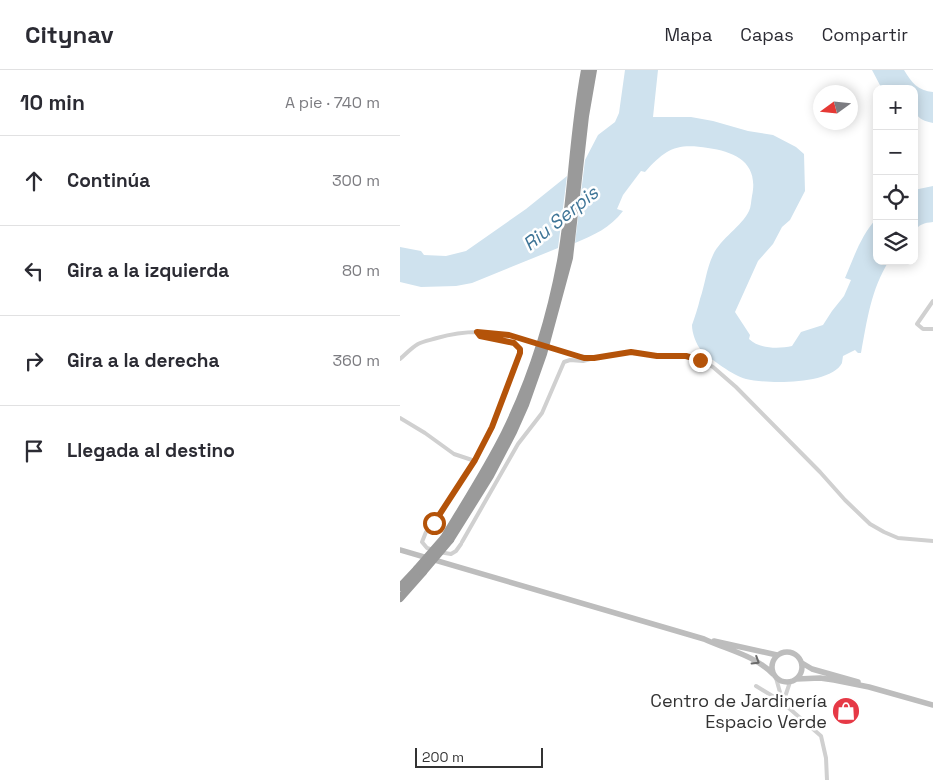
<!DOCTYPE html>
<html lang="es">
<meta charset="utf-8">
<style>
body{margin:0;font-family:"Space Grotesk",sans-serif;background:#f2f2f3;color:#2b2b33}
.controls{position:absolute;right:15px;top:15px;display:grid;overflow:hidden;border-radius:10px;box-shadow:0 2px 12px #0003}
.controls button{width:45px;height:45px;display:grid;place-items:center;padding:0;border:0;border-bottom:1px solid #e1e1e2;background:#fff;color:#2b2b33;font:25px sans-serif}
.compass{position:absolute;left:413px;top:15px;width:45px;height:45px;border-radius:50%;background:#fff;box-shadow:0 2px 12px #0003;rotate:255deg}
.scale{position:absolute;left:15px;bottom:12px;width:128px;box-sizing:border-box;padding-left:5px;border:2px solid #333;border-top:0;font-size:14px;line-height:18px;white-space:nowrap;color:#333;-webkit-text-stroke:4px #fff;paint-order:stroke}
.stop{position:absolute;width:15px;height:15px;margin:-11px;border:4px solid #b45309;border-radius:50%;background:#fff}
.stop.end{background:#b45309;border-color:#fff;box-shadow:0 1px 5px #0008}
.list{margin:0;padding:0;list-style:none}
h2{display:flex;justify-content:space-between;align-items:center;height:65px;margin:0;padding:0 20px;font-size:21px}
h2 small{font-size:16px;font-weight:400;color:#7c7c81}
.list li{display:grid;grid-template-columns:32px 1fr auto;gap:15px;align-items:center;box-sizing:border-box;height:90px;padding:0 20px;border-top:1px solid #e1e1e2}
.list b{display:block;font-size:19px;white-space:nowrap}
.list em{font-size:16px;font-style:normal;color:#7c7c81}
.icon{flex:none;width:28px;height:28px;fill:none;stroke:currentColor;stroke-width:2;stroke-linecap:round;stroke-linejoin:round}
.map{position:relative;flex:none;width:533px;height:710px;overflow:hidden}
header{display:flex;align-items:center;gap:30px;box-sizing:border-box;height:70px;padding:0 25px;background:#fff;border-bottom:1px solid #e1e1e2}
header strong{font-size:24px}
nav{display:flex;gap:28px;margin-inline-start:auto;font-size:18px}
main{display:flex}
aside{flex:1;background:#fff}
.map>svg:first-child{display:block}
.water{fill:#cfe2ee}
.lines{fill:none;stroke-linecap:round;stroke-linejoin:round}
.minor{stroke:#d0d0d0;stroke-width:4}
.secondary{stroke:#bdbdbd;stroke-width:5.5}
.motorway{stroke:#9a9a9a;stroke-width:8}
.minor-bridge{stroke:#d0d0d0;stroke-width:4}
.motorway-bridge{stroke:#9a9a9a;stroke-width:8}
.oneway{stroke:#6a6a6a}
.route{stroke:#b45309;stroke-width:6}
.labels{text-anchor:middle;stroke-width:5;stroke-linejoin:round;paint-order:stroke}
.poi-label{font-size:18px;fill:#333;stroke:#fff;text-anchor:end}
.water-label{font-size:19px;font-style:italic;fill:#3f7597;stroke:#fff}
</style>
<header>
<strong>Citynav</strong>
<nav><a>Mapa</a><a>Capas</a><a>Compartir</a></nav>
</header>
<main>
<aside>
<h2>10 min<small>A pie · 740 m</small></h2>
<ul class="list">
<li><svg class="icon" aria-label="ahead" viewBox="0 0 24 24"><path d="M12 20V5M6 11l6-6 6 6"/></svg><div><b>Continúa</b></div><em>300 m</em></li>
<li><svg class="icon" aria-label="left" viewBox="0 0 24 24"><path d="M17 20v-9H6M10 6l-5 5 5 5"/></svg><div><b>Gira a la izquierda</b></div><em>80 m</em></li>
<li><svg class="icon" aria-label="right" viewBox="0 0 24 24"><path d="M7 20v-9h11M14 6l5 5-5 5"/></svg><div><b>Gira a la derecha</b></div><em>360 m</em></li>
<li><svg class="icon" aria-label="arrive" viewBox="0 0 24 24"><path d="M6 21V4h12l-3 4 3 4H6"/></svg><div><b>Llegada al destino</b></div></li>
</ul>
</aside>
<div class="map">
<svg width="533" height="710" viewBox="0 0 533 710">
<rect width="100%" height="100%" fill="#fff"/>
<!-- water -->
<path class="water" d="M 225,0 L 258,0 L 253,47 L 291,47 L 313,51 L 348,61 L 373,65 L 396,77 L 404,84 L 405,121 L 390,150 L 382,157 L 373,174 L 358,191 L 335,242 L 350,265 L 349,269 C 359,279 379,279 392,276 L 401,262 L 423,255 L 432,241 L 444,226 L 451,210 L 445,208 C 454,187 461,165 477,148 L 477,191 L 489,191 C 471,219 467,251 461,283 L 458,283 L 455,280 L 443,286 C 443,286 442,293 442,293 C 431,315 367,314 346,309 C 334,306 310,289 301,280 C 296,274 292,263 292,255 C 295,246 298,238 300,229 C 305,215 306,200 313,185 C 321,168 342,156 349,141 C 351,137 351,131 352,126 C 359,93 336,82 308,78 C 276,73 266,79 245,102 L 241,101 L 223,125 L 217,139 L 223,141 C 210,158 194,165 175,173 L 185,90 L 198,65 L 215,52 L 219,43 Z
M 472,0 L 504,0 C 511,12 518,21 533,22 L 533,53 C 511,49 514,38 514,19 L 495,19 L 491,15 L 487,19 L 482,19 Z
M 167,106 L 158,178 L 72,213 L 56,216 L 21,217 L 0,212 L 0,177 L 21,181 L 24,185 L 46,186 L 66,181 L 126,139 Z
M 533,116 L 533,152 C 524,153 519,154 514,162 L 514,120 Z"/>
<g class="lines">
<!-- minor -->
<path class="minor" d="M 533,231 L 517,254 L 523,259 L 533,259
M 178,286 L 194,288
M 0,289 C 6,284 11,278 18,274 C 24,271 31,270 37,268 C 65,260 94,260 122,269
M 0,348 L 25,363 L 54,384 L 75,391
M 62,472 L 118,374 L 142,343 L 164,292 L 170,290 L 183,291 L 194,288 L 231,282 L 257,286 L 286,286 L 300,290 L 313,297 L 336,317 L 420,402 L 445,430 L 470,454 L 484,462 L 498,468 L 533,471
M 33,480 L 27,478 L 22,472 L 26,462 L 34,453 L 75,391 L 92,357 L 120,283 L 120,279 L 114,273 L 80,266 L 77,262
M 39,482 L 51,484 L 56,481 L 61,474
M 376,608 L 383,633 L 421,666 L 426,688 L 427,710
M 356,616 L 379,630 L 382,630
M 382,630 L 385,627 L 390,612"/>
<!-- secondary -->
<path class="secondary" d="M 0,480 L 304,569 C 328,580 354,585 373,604
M 314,571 L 377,585
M372 597a15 15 0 1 1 30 0a15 15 0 1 1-30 0Z
M 402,593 L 412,599 L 458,612
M 397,609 L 420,608 L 434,610 L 469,617 L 533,635"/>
<!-- motorway -->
<path class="motorway" d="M 44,468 C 65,433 87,399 105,363 C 131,310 150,250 161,191 C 172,128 173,63 185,0
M 50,470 L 90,406 L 113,362 L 125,335 L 143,284 L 169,188 L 185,46 L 193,0
M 0,517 L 17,499
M 0,528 L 23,502"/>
<!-- minor-bridge -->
<path class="minor-bridge" d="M 122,269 L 178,286"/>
<!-- motorway-bridge -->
<path class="motorway-bridge" d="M 17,499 L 44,468
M 23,502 L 50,470"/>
</g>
<!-- one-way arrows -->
<defs><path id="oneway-chevron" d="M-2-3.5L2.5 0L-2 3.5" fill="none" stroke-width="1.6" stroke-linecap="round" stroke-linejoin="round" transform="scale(1.25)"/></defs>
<use class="oneway" href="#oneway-chevron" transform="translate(356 591) rotate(32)"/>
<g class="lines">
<!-- route -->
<path class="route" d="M 34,453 L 75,390 L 92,357 L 120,283 L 120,279 L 114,273 L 80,266 L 77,262 L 109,265 L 184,288 L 194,288 L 231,282 L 257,286 L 286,286 L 300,290"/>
</g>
<!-- icons -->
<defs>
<symbol id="shop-disc" viewBox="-11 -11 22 22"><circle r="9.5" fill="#e63946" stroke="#fff"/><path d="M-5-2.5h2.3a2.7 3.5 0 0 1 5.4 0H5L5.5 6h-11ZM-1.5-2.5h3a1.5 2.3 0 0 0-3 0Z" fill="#fff"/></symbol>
</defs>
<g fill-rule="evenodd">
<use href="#shop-disc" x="430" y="625" width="32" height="32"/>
</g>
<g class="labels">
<!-- poi labels -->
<g class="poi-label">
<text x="427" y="637">Centro de Jardinería<tspan x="427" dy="21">Espacio Verde</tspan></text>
</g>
<!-- water labels -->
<g class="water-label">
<text transform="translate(160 148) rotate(-39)" y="7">Riu Serpis</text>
</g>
</g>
</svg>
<div class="controls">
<button>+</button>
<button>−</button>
<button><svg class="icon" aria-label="locate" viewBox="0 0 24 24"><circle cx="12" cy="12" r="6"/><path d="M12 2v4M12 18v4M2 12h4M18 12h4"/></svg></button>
<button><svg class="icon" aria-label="layers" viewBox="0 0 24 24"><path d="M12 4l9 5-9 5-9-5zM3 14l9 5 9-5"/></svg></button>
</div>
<svg class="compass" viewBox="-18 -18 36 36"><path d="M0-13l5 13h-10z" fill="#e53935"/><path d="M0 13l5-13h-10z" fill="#7c7c81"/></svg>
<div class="scale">200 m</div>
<div class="stop" style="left:34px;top:453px"></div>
<div class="stop end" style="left:300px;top:290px"></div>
</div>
</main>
